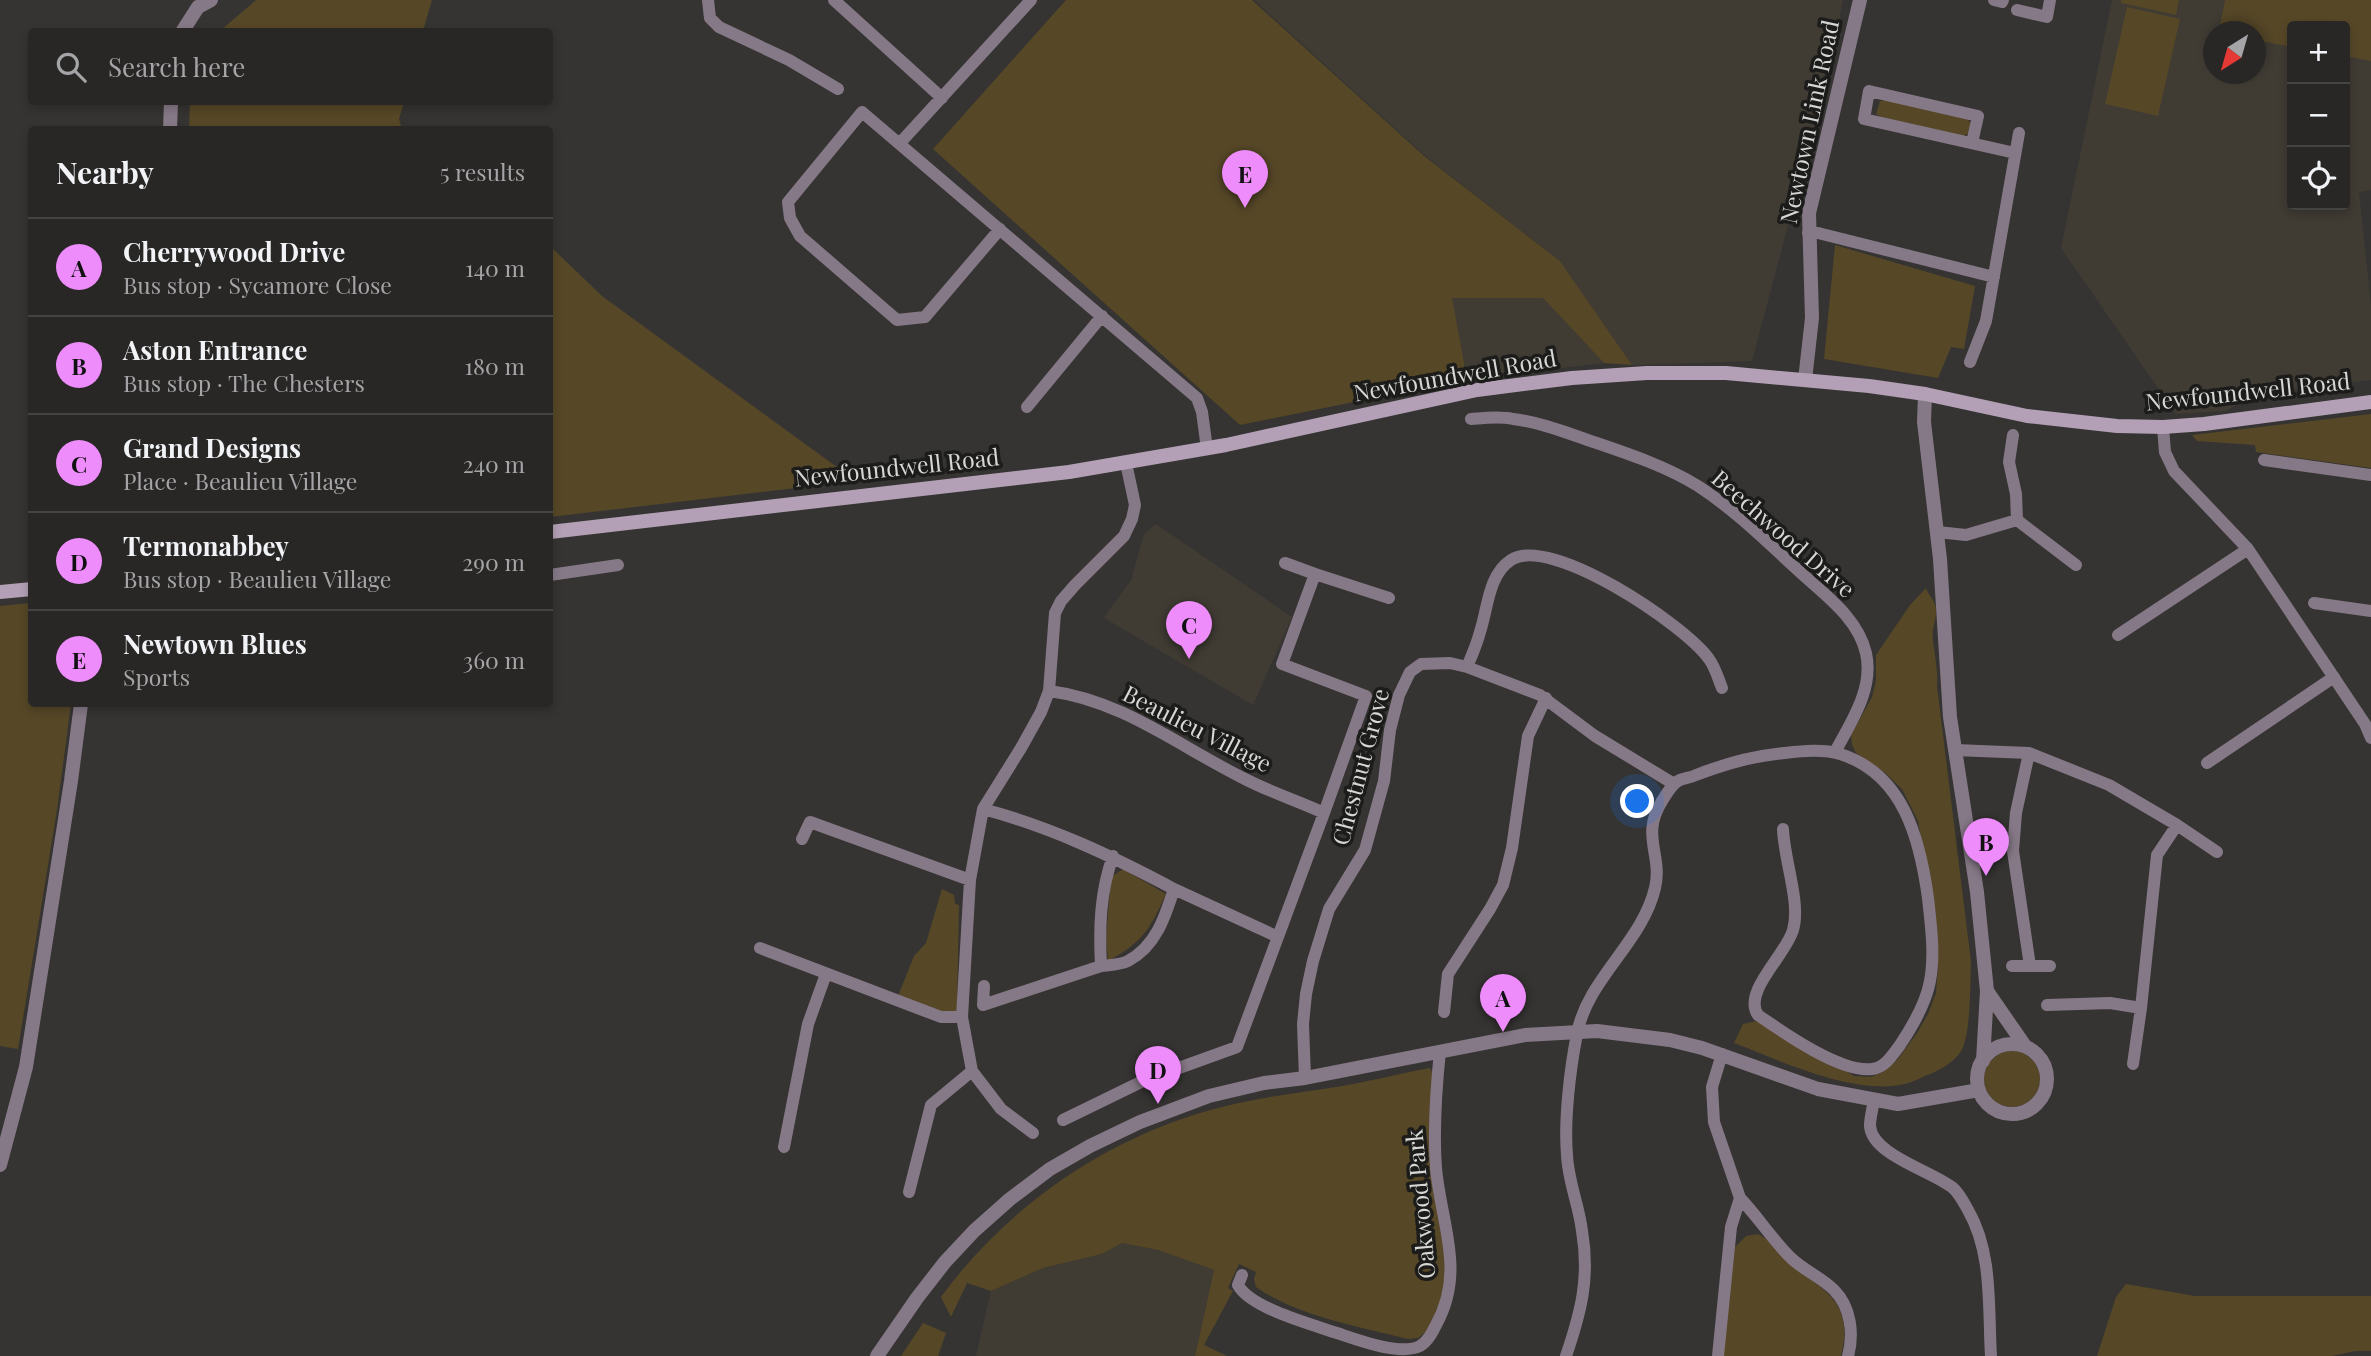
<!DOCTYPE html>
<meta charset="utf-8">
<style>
body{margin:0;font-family:"Playfair Display",serif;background:#343332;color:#f1f3f6}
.controls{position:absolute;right:21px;top:21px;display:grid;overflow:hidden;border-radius:7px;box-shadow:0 4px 10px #0003}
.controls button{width:63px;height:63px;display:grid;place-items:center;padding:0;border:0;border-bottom:2px solid #444443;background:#282726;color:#f1f3f6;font:35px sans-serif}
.compass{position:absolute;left:2203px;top:21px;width:63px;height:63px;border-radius:50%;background:#282726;box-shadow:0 4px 10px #0003;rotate:217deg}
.you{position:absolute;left:1638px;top:802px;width:24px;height:24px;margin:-18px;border:5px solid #fff;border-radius:50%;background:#1a73e8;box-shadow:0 0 0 10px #1a73e833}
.badge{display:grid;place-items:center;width:46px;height:46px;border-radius:50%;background:#ed8cfa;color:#111;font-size:23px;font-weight:700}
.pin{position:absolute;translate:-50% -58px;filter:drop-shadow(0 2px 4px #0008)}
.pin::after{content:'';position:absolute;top:37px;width:24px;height:21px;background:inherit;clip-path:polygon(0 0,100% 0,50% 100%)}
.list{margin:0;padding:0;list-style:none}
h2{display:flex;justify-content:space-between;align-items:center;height:91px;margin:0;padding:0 28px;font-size:30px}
h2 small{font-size:23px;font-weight:400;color:#a5a5a7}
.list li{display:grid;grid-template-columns:46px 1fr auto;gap:21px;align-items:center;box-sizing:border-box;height:98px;padding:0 28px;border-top:2px solid #444443}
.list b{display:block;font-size:26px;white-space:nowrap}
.list p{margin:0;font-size:23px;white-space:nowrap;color:#a5a5a7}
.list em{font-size:23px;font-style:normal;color:#a5a5a7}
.icon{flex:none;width:38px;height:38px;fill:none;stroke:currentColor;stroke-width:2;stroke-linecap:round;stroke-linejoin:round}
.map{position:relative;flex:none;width:2371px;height:1356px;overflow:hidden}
.search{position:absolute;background:#282726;box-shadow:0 4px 10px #0003;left:28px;top:28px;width:525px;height:77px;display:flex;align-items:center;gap:18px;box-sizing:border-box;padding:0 24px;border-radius:7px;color:#a5a5a7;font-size:26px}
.panel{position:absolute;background:#282726;box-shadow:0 4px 10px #0003;left:28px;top:126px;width:525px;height:581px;border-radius:7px}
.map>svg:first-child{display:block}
.built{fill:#403c34;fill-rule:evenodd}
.green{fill:#564727}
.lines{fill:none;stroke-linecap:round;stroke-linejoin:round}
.minor{stroke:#867987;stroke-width:12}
.tertiary{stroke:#867987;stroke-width:14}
.secondary{stroke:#b3a0b6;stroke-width:14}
.labels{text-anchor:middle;stroke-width:7;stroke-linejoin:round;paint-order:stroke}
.street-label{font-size:23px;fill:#d7d7d5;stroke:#1c1c1b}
</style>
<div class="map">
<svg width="2371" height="1356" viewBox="0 0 2371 1356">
<rect width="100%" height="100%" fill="#353432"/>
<!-- built -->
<path class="built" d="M 1254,0 L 1843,0 L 1832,60 L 1752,361 L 1632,365 L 1560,261 L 1422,153 Z
M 2112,0 L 2371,0 L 2371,190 L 2359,192 L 2371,305 L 2371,380 L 2259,393 L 2225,411 L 2176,414 L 2061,248 ZM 2292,26 L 2345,26 L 2345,205 L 2292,205 ZM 2214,32 L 2256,32 L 2256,74 L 2214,74 Z
M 1451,298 L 1543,298 L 1604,363 L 1467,379 Z
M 1156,524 L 1292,617 L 1253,705 L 1104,618 L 1131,580 L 1144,534 Z
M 1122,1243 L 1158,1250 L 1214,1270 L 1195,1356 L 976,1356 L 991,1291 L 1043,1268 L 1102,1254 Z"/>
<!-- green -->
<path class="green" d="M 256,0 L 432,0 L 423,31 L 220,31 Z
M 1066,0 L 1252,0 L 1423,155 L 1560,261 L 1632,365 L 1604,363 L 1543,298 L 1452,298 L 1467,379 L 1240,425 L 933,149 Z
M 2121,0 L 2179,0 L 2176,15 L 2121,3 Z
M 2225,0 L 2371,0 L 2371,61 L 2345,56 L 2345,26 L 2292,26 L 2292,47 L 2256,40 L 2256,32 L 2219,31 Z
M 2127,7 L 2180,19 L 2158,116 L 2105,104 Z
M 1888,100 L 1967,119 L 1971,124 L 1970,132 L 1964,136 L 1881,117 L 1876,114 L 1880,101 Z
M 190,102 L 404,102 L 399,119 L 402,129 L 189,129 Z
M 1835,245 L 1975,286 L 1964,349 L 1951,347 L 1938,378 L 1824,359 Z
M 550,246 L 602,296 L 856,481 L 550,517 Z
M 2371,414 L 2371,468 L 2256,452 L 2255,445 L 2197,441 L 2192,435 Z
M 1926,588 C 1928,594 1931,596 1934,602 C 1938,611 1935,621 1933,629 C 1931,642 1939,668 1937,686 L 1971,962 C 1970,985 1971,1026 1963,1047 C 1958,1060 1942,1069 1930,1074 C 1922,1077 1914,1082 1905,1084 C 1855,1096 1781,1061 1734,1043 L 1743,1024 L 1757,1021 L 1769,1026 L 1854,1076 L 1871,1077 L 1883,1072 L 1898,1059 L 1917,1033 L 1928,1014 L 1936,993 L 1938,967 L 1933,910 L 1918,821 L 1902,789 L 1884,772 L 1856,753 L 1852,745 L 1851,735 L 1872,697 L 1876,681 L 1876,655 L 1910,605 Z
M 31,603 L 32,704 L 71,704 L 57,810 L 18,1049 L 0,1046 L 0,606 Z
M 1123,869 L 1166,894 C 1150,929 1143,942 1108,961 L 1106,938 L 1111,877 Z
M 942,889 L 954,895 L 955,904 L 959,905 L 957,1011 L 945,1014 L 898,996 L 914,956 L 926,943 Z
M1984 1079a28 28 0 1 1 56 0a28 28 0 1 1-56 0Z
M 1430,1068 L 1434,1076 L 1448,1252 L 1447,1287 L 1427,1331 L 1418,1338 L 1408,1339 C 1360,1327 1297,1316 1256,1287 L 1254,1279 L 1256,1272 L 1239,1264 L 1228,1288 L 1233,1291 L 1204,1345 L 1227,1356 L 1195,1356 L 1214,1270 L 1158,1250 L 1122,1243 L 1102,1254 L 1043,1268 L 991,1291 L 967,1283 L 951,1317 L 941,1297 C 1010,1203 1113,1133 1226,1106 C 1262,1097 1299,1093 1336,1087 C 1367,1082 1398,1074 1430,1068 Z
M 1758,1234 C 1771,1240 1775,1251 1786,1260 C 1823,1292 1855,1299 1841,1356 L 1724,1356 L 1723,1350 L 1735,1247 L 1746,1236 Z
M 2126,1284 L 2195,1296 L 2371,1296 L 2371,1351 L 2355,1351 L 2332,1356 L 2097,1356 L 2116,1297 Z
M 923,1323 L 946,1333 L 938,1356 L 901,1356 Z"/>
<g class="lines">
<!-- minor -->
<path class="minor" d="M 708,0 L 710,18 L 719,27 L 789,60 L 838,89
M 834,0 L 942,98
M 1994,0 L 2002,2 L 2003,0
M 2017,10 L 2047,17 L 2050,0
M 900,143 L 1031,0
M 1972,143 L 1978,116 L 1869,91 L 1864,119 L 2015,153
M 1000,229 L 925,317 L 897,320 L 800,236 L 790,218 L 788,202 L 862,112 L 1197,398 L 1202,412 L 1207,449
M 1808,233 L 1818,233 L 1994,277
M 1970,362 L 1986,321 L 2019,133
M 1027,407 L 1102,316
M 1471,419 C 1485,418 1499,416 1513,419 C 1538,422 1562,431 1585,439 C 1623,452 1664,465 1698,486 C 1735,510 1767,542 1800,572 C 1825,595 1858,618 1866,653 C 1874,689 1851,722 1835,752
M 2163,427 L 2165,452 L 2174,471 L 2248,549 L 2365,724 L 2371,738
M 2264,460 L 2371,475
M 2017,520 L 2076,565
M 1937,532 L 1966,535 L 2017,520 L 2016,494 L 2009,462 L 2013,435
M 1285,563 L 1315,574
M 550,575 L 618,565
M 2314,603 L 2371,611
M 2118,635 L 2248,549
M 1467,667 C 1472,655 1477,644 1480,632 C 1488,608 1488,575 1511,560 C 1550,534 1685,625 1709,659 C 1715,667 1718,678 1722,688
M 1049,691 C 1122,700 1180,747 1245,779 C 1270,792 1298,801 1324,813 L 1366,696 L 1282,664 L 1315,574 L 1389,598
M 1955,750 L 2029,753 L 2016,813 L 2013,851 L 2030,966 L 2050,966
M 2029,753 L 2109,785 L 2177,825 L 2217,852
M 2207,763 L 2334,677
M 983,809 C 1051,827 1112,856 1174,889 C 1165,917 1156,946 1128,961 C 1120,965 1109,965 1101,966 C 1099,928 1100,892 1113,856
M 802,839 L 810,822 L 970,880
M 1174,889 L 1278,937
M 760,948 L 941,1017 L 962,1017
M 2012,966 L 2030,966
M 984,986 L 983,1005 L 1101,966
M 2047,1005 L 2110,1003 L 2141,1008
M 1444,1012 L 1448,974 L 1490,909 L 1503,885 L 1512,848 L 1528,736 L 1546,698
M 1722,1054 L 1712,1087 L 1714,1122 L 1740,1198
M 2133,1064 L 2141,1008 L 2157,855 L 2177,825
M 1305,1078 L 1303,1024 L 1306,994 L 1313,961 L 1329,909 L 1365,850 L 1384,781 L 1390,730 L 1399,695 L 1410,672 L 1421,664 L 1450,663 L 1467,667 L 1540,695 L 1595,736 L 1674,784
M 1874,1099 C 1873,1108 1870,1117 1870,1126 C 1872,1155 1932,1171 1953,1188 C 1959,1193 1964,1203 1968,1210 C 1993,1253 1988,1308 1991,1356
M 1063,1120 L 1143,1081 L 1237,1047 L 1324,813
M 1033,1133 L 1001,1109 L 972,1071 L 962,1017 L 970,880 L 983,809 L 1021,748 L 1041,712 L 1049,691 L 1055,613 L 1061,601 L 1075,585 L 1124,536 L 1132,519 L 1135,505 L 1126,463
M 784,1147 L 808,1024 L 826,974
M 909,1192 L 931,1105 L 972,1071
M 1242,1275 L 1238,1285 C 1250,1308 1313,1325 1337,1333 C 1358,1340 1400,1356 1420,1346 C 1428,1341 1432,1333 1436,1325 C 1466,1271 1441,1224 1436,1168 C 1433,1129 1436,1090 1440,1051
M 1566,1356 C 1581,1312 1590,1278 1582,1231 C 1579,1205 1568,1181 1567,1155 C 1564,1120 1570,1069 1577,1034 C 1587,979 1642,943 1655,888 C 1663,855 1640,836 1662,801 C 1666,795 1671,785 1678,781 C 1683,778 1690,778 1696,775 C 1722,765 1748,757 1776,754 C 1796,752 1820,748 1840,754 C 1904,774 1920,840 1928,898 C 1931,926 1935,954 1930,981 C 1926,1003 1912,1027 1900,1045 C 1893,1054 1885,1068 1872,1069 C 1841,1073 1784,1033 1758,1015 C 1742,992 1786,955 1793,930 C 1801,903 1784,860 1783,829
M 1718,1356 L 1731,1227 L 1740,1198 C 1758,1217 1772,1239 1790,1257 C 1803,1270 1821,1277 1834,1290 C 1851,1307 1854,1334 1848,1356"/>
<!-- tertiary -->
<path class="tertiary" d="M 182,32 L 198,7 L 211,0
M 170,130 L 171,102
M 1805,380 L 1812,318 L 1809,213 L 1860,0
M 1925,394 L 1924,422 L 1940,559 L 1950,717 L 1977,892 L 1987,991 L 1983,1061
M 1987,991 L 2025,1046
M1977 1079a35 35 0 1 1 70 0a35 35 0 1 1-70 0Z
M 0,1165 L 26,1067 L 71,781 L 81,704
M 877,1356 L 917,1298 L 945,1262 L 974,1231 L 1010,1199 L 1050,1169 L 1090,1146 L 1140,1122 L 1209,1096 L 1264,1083 L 1305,1078 L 1525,1035 L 1597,1031 L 1670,1040 L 1702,1048 L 1818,1089 L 1898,1104 L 1979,1090"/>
<!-- secondary -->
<path class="secondary" d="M 550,532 L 1069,472 L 1226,445 L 1477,390 L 1572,378 L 1647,373 L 1726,373 L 1869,386 L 1925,394 L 2027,416 L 2117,426 L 2163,427 L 2204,424 L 2371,402
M 0,592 L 32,589"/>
</g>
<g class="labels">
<!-- street labels -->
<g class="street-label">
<text transform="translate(1810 122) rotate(-78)" y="8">Newtown Link Road</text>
<text transform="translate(1455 376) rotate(-10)" y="8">Newfoundwell Road</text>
<text transform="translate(2248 392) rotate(-6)" y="8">Newfoundwell Road</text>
<text transform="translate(897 468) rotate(-6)" y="8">Newfoundwell Road</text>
<text transform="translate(1783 534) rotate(41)" y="8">Beechwood Drive</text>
<text transform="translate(1197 729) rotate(27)" y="8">Beaulieu Village</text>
<text transform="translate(1361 767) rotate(-75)" y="8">Chestnut Grove</text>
<text transform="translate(1421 1204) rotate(-95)" y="8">Oakwood Park</text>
</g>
</g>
</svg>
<div class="controls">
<button>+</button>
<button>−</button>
<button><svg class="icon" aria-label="locate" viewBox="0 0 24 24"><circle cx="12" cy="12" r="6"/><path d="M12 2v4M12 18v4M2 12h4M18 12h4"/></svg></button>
</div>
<svg class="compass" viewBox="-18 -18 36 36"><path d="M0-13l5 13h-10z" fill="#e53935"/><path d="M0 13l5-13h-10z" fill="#a5a5a7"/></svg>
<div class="you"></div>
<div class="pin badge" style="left:1503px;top:1032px">A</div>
<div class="pin badge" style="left:1986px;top:876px">B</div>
<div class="pin badge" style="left:1189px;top:659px">C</div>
<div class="pin badge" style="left:1158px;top:1104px">D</div>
<div class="pin badge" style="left:1245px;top:208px">E</div>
<div class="search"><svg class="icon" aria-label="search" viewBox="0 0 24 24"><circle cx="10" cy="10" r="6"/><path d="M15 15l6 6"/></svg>Search here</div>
<section class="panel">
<h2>Nearby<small>5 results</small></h2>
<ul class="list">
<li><span class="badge">A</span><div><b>Cherrywood Drive</b><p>Bus stop · Sycamore Close</p></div><em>140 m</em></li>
<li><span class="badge">B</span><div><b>Aston Entrance</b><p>Bus stop · The Chesters</p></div><em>180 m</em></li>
<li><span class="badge">C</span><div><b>Grand Designs</b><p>Place · Beaulieu Village</p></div><em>240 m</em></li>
<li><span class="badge">D</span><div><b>Termonabbey</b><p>Bus stop · Beaulieu Village</p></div><em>290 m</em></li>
<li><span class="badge">E</span><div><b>Newtown Blues</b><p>Sports</p></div><em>360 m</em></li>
</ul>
</section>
</div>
